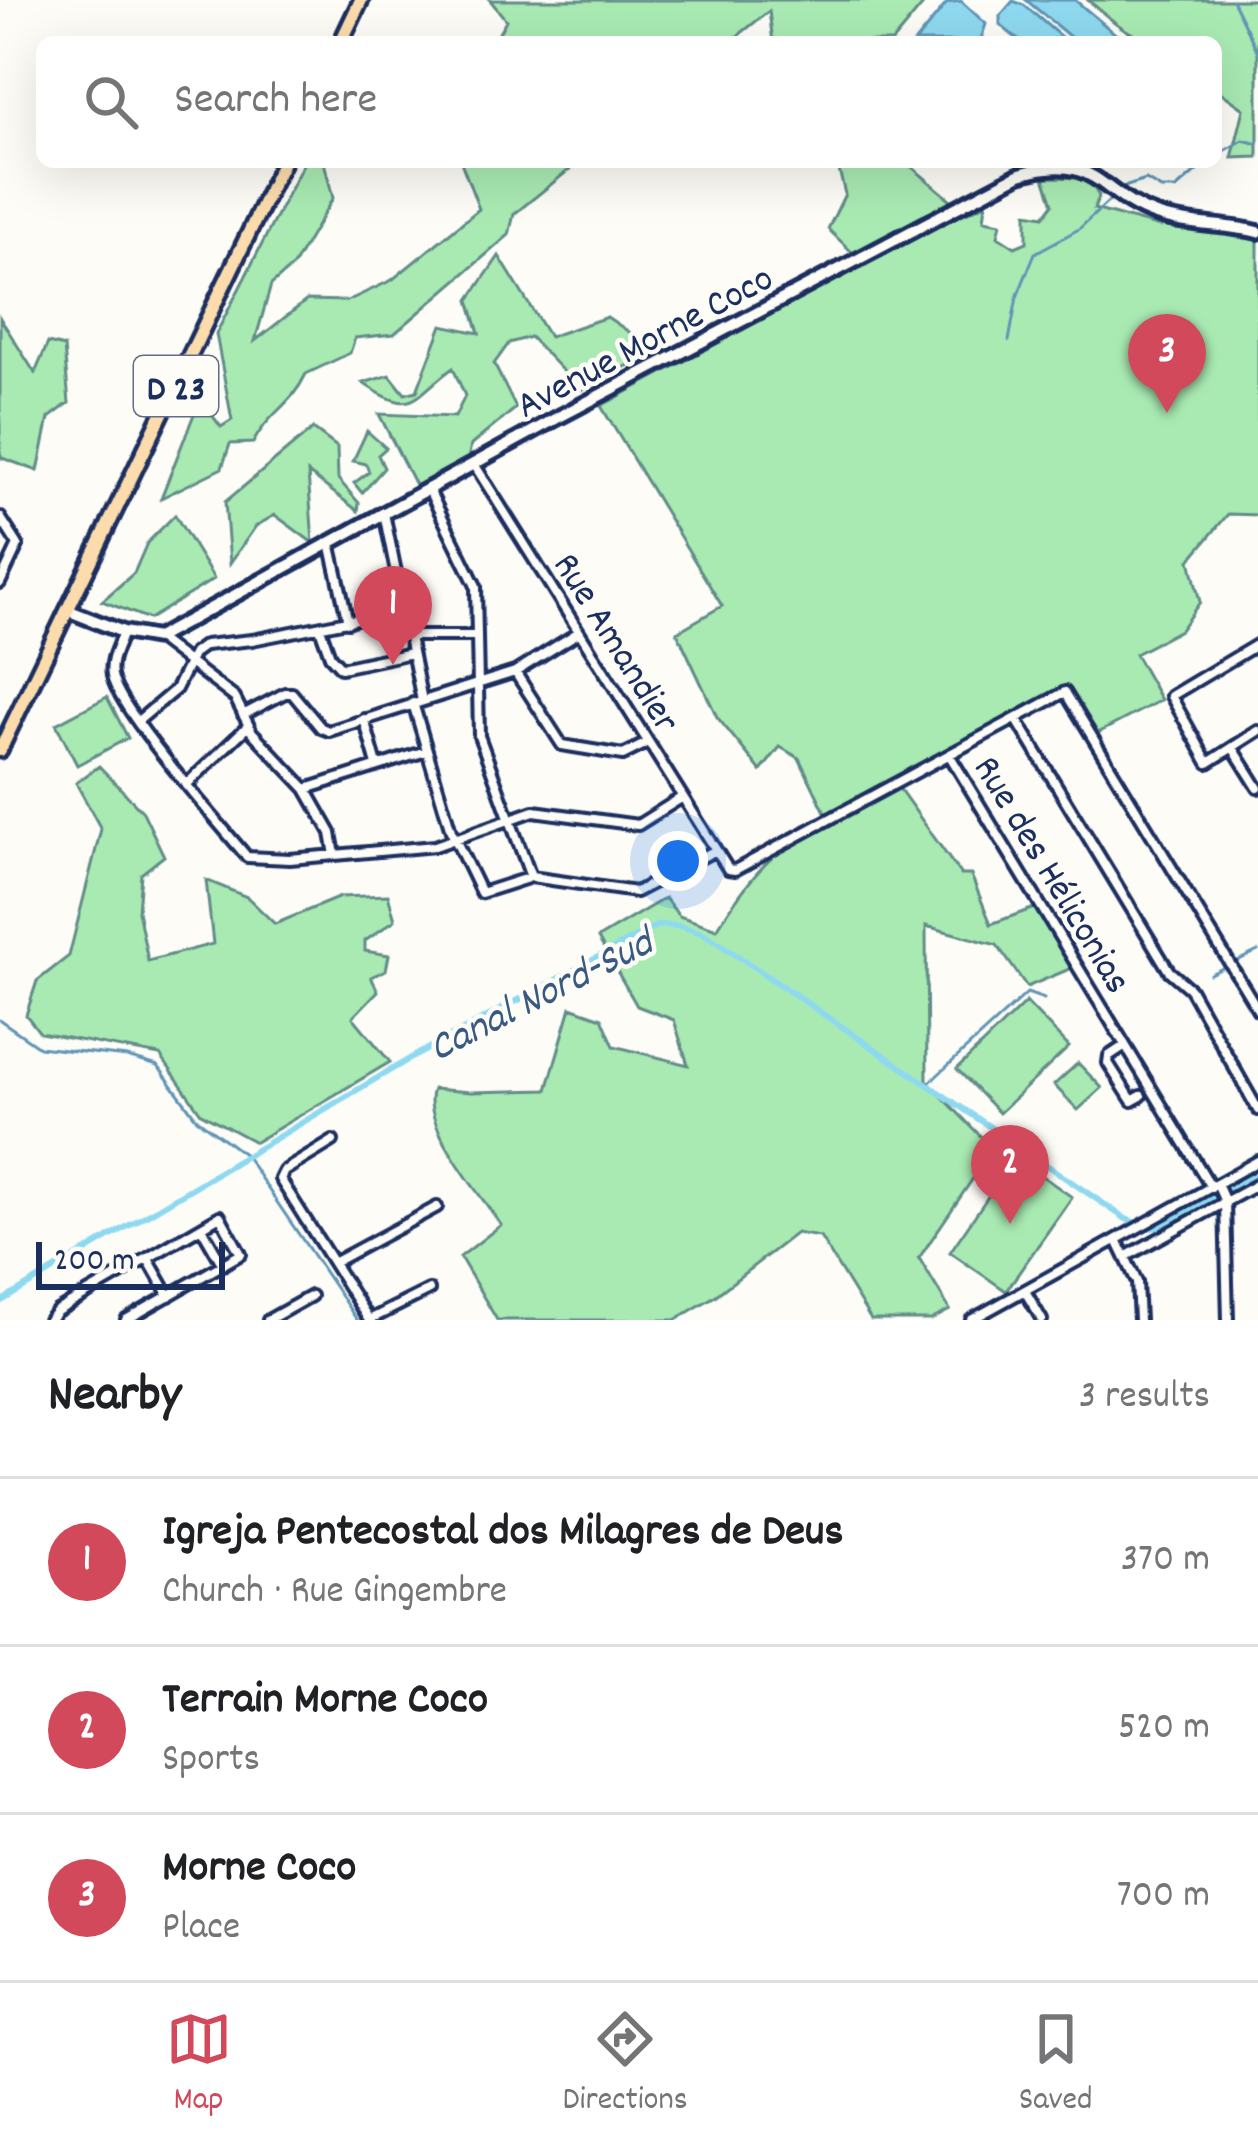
<!DOCTYPE html>
<meta charset="utf-8">
<style>
body{margin:0;font-family:Dekko,sans-serif;background:#f2f2f2;color:#202124}
.scale{position:absolute;left:36px;bottom:30px;width:189px;box-sizing:border-box;padding-left:12px;border:6px solid #1b2f5e;border-top:0;font-size:33px;line-height:42px;white-space:nowrap;color:#1b2f5e;-webkit-text-stroke:9px #fdfcf7;paint-order:stroke}
.you{position:absolute;left:678px;top:861px;width:42px;height:42px;margin:-30px;border:9px solid #fff;border-radius:50%;background:#1a73e8;box-shadow:0 0 0 18px #1a73e833}
.badge{display:grid;place-items:center;width:78px;height:78px;border-radius:50%;background:#d1495b;color:#fff;font-size:39px;font-weight:700}
.pin{position:absolute;translate:-50% -99px;filter:drop-shadow(0 3px 6px #0008)}
.pin::after{content:'';position:absolute;top:63px;width:42px;height:36px;background:inherit;clip-path:polygon(0 0,100% 0,50% 100%)}
.list{margin:0;padding:0;list-style:none}
h2{display:flex;justify-content:space-between;align-items:center;height:156px;margin:0;padding:0 48px;font-size:51px}
h2 small{font-size:39px;font-weight:400;color:#757577}
.list li{display:grid;grid-template-columns:78px 1fr auto;gap:36px;align-items:center;box-sizing:border-box;height:168px;padding:0 48px;border-top:3px solid #e0e0e0}
.list b{display:block;font-size:45px;white-space:nowrap}
.list p{margin:0;font-size:39px;white-space:nowrap;color:#757577}
.list em{font-size:39px;font-style:normal;color:#757577}
.icon{flex:none;width:66px;height:66px;fill:none;stroke:currentColor;stroke-width:2;stroke-linecap:round;stroke-linejoin:round}
.map{position:relative;flex:none;width:1258px;height:1320px;overflow:hidden}
.search{position:absolute;background:#fff;box-shadow:0 12px 48px #0002;left:36px;right:36px;top:36px;height:132px;display:flex;align-items:center;gap:30px;box-sizing:border-box;padding:0 42px;border-radius:18px;color:#757577;font-size:45px}
.sheet{height:660px;background:#fff}
nav{display:flex;justify-content:space-around;align-items:center;box-sizing:border-box;height:168px;border-top:3px solid #e0e0e0;background:#fff;font-size:33px;color:#757577}
nav a{display:grid;justify-items:center;gap:6px}
nav .on{color:#d1495b}
.map>svg:first-child{display:block}
.green{fill:#a9eab3;stroke:#628c88;stroke-width:3}
.water{fill:#8ed9ef;stroke:#6095b5;stroke-width:3}
.lines{fill:none;stroke-linecap:round;stroke-linejoin:round}
.stream{stroke:#6095b5;stroke-width:3}
.canal{stroke:#8ed9ef;stroke-width:6}
.street-casing{stroke:#1b2f5e;stroke-width:16}
.secondary-casing{stroke:#1b2f5e;stroke-width:20}
.primary-casing{stroke:#1b2f5e;stroke-width:21}
.street{stroke:#fdfcf7;stroke-width:8}
.secondary{stroke:#fdfcf7;stroke-width:10}
.primary{stroke:#fcdcac;stroke-width:12}
.labels{text-anchor:middle;stroke-width:9;stroke-linejoin:round;paint-order:stroke}
.shield{fill:#fdfcf7;stroke:#5f6c8c;stroke-width:3}
.shield-label{font-size:36px;font-weight:bold;fill:#1b2f5e}
.street-label{font-size:39px;fill:#1b2f5e;stroke:#fdfcf7}
.water-label{font-size:42px;font-style:italic;fill:#385a82;stroke:#fdfcf7}
</style>
<div class="map">
<svg width="1258" height="1320" viewBox="0 0 1258 1320">
<rect width="100%" height="100%" fill="#fdfcf7"/>
<filter id="ink" filterUnits="userSpaceOnUse"><feTurbulence type="fractalNoise" baseFrequency=".00833" numOctaves="2"/><feDisplacementMap in="SourceGraphic" scale="24" xChannelSelector="R" yChannelSelector="G"/><feConvolveMatrix kernelMatrix="1 2 1 2 8 2 1 2 1" color-interpolation-filters="sRGB"/></filter>
<g filter="url(#ink)">
<!-- green -->
<path class="green" d="M 490,0 L 927,0 L 892,42 L 773,42 L 769,11 L 730,42 L 542,42 L 539,37 L 531,42 L 504,42 L 498,35 L 506,20 Z
M 1088,0 L 1258,0 L 1258,157 L 1232,158 L 1244,109 L 1216,89 L 1216,42 C 1145,42 1143,48 1088,0 Z
M 304,162 L 324,162 L 333,198 L 293,266 L 271,285 L 255,341 L 307,300 L 347,301 L 392,280 L 479,209 L 461,162 L 579,162 L 514,214 L 509,235 L 394,334 L 355,338 L 350,353 L 306,374 C 291,406 269,412 253,443 L 230,444 L 222,468 L 161,498 L 200,399 L 221,427 L 232,420 L 216,334 Z
M 837,162 L 906,162 L 951,200 L 855,255 L 828,229 L 845,194 Z
M 1044,177 L 1088,178 L 1099,196 L 1094,209 L 1160,227 L 1177,224 L 1258,239 L 1258,515 L 1228,514 L 1190,560 L 1200,602 L 1180,630 L 1135,654 L 1161,700 L 1096,734 L 1068,691 L 894,781 L 961,875 L 971,875 L 991,924 L 1034,908 L 1072,968 L 1027,987 L 997,945 L 926,926 L 927,1081 L 993,1149 L 919,1258 L 950,1310 L 931,1320 L 871,1320 L 820,1237 L 796,1233 L 715,1296 L 675,1320 L 497,1320 L 460,1257 L 501,1225 C 481,1195 419,1123 433,1089 L 471,1092 L 547,1090 L 571,1007 L 602,1018 L 614,1046 L 688,1065 L 674,1020 L 637,1006 L 598,938 L 665,898 L 679,916 L 717,929 C 752,873 771,852 828,818 L 799,758 L 780,747 L 761,771 L 717,717 L 677,632 L 722,606 L 601,406 L 928,230 L 986,204 L 984,220 L 1001,223 L 998,236 L 1015,247 L 1027,242 L 1027,213 L 1044,216 L 1053,204 Z
M 499,256 L 549,337 L 607,317 L 638,338 L 648,355 L 581,390 L 530,337 L 509,343 L 494,364 L 516,408 L 471,445 L 468,459 L 416,487 L 379,414 L 455,417 L 465,396 L 453,368 C 412,397 415,419 363,383 L 390,375 L 405,394 L 417,391 L 442,325 L 479,333 L 469,300 Z
M 0,318 L 35,373 L 48,343 L 64,347 L 69,403 L 49,418 L 38,471 L 2,458 L 0,453 Z
M 313,429 L 337,447 L 338,479 L 359,503 L 358,511 L 308,473 L 313,543 L 275,515 L 256,526 L 230,563 L 225,502 Z
M 367,431 L 386,448 L 378,455 L 384,468 L 362,493 L 354,483 L 369,472 L 366,464 L 353,461 Z
M 175,515 L 214,579 L 149,619 L 102,601 L 134,573 L 147,543 Z
M 107,697 L 128,738 L 77,765 L 56,724 Z
M 99,766 L 143,812 L 164,856 L 141,874 L 138,911 L 148,961 L 213,944 L 206,880 L 247,897 L 275,924 L 340,897 L 388,895 L 395,920 L 365,941 L 365,951 L 389,955 L 386,970 L 371,977 L 378,991 L 353,1017 L 390,1062 L 255,1142 L 201,1113 L 160,1055 L 40,1033 L 26,1015 L 37,981 L 69,956 L 101,829 L 76,783 Z
M 1026,1002 L 1069,1047 L 999,1113 L 957,1069 Z
M 1078,1063 L 1102,1088 L 1078,1110 L 1054,1085 Z
M 1015,1157 L 1072,1197 L 1006,1291 L 950,1252 Z"/>
<!-- water -->
<path class="water" d="M 1026,0 L 1075,0 L 1125,42 L 1076,42 Z
M 961,1 L 986,24 L 980,42 L 915,42 L 947,3 Z
M 1013,1 L 1024,5 L 1067,42 L 1021,42 L 1000,25 L 1000,16 Z"/>
<g class="lines">
<!-- stream -->
<path class="stream" d="M 1232,0 L 1258,52
M 1216,156 L 1243,140 L 1258,144
M 1124,187 L 1146,180 L 1161,189 L 1176,189 L 1207,162
M 1009,341 L 1017,297 L 1035,253 L 1079,229 L 1109,201
M 1210,974 L 1258,951
M 0,1020 L 39,1047 L 127,1057 L 158,1066 L 197,1119 L 245,1155 L 357,1320
M 929,1083 L 1027,993 L 1044,999"/>
<!-- canal -->
<path class="canal" d="M 0,1302 L 411,1058 L 658,925 L 680,926 L 705,934 L 1126,1219 L 1149,1228 L 1159,1227 L 1258,1173"/>
<defs>
<path id="street" d="M 474,464 L 728,869 L 735,870 L 1065,692 L 1258,1010
M 428,488 L 476,586 L 479,736 L 531,877
M 384,513 L 422,701
M 0,517 L 18,545 L 0,583
M 330,542 L 348,622
M 320,628 L 330,656 L 341,668 L 411,653
M 123,632 C 118,647 109,660 112,676 C 119,711 219,823 247,857 L 290,859 L 435,846 L 534,811 L 638,825 L 681,798
M 407,636 L 476,636
M 157,638 L 235,698 L 252,732 L 306,789 L 331,833 L 335,855
M 1258,644 L 1171,696 L 1208,763 L 1258,731
M 515,672 L 562,745 L 623,755 L 647,743
M 413,703 L 451,831 L 481,893 L 531,877 L 636,892 L 714,851
M 243,715 L 285,693 L 292,693 L 321,728 L 329,731 L 515,672 L 579,632
M 364,719 L 377,765
M 1017,720 L 1169,971 L 1190,989 L 1258,1110
M 138,721 L 176,689 L 194,653 L 205,645 L 252,640 L 402,610
M 1233,748 L 1258,788
M 950,756 L 1211,1187
M 188,783 L 248,726
M 306,789 L 426,751
M 1124,1046 L 1109,1056 L 1108,1063 L 1132,1101 L 1141,1096
M 333,1141 L 284,1171 L 280,1179 L 369,1320
M 1217,1184 L 1225,1202 L 1228,1320
M 201,1227 L 223,1265
M 1117,1240 L 1137,1282 L 1139,1320
M 1125,1257 L 1258,1184
M 148,1259 L 169,1296
M 333,1263 L 437,1207
M 1025,1291 L 1042,1320
M 49,1320 L 57,1311 L 220,1216 L 241,1254 L 126,1320
M 268,1320 L 311,1296
M 369,1320 L 429,1290
M 971,1320 L 1258,1161"/>
<path id="secondary" d="M 67,610 L 123,632 L 157,638 L 557,418 L 1020,174 C 1098,150 1099,196 1156,215 C 1189,226 1225,224 1258,232"/>
<path id="primary" d="M 341,42 L 361,0
M 0,750 L 283,162"/>
</defs>
<!-- street casing -->
<use href="#street" class="street-casing"/>
<!-- secondary casing -->
<use href="#secondary" class="secondary-casing"/>
<!-- primary casing -->
<use href="#primary" class="primary-casing"/>
<!-- street -->
<use href="#street" class="street"/>
<!-- secondary -->
<use href="#secondary" class="secondary"/>
<!-- primary -->
<use href="#primary" class="primary"/>
</g>
</g>
<g class="labels">
<!-- shield labels -->
<rect class="shield" x="134" y="356" width="84" height="60" rx="9"/>
<g class="shield-label">
<text x="176" y="399">D 23</text>
</g>
<!-- street labels -->
<g class="street-label">
<text transform="translate(643 339) rotate(-28)" y="14">Avenue Morne Coco</text>
<text transform="translate(619 641) rotate(58)" y="14">Rue Amandier</text>
<text transform="translate(1055 873) rotate(59)" y="14">Rue des Héliconias</text>
</g>
<!-- water labels -->
<g class="water-label">
<text transform="translate(539 992) rotate(-27)" y="15">Canal Nord-Sud</text>
</g>
</g>
</svg>
<div class="scale">200 m</div>
<div class="you"></div>
<div class="pin badge" style="left:393px;top:665px">1</div>
<div class="pin badge" style="left:1010px;top:1224px">2</div>
<div class="pin badge" style="left:1167px;top:413px">3</div>
<div class="search"><svg class="icon" aria-label="search" viewBox="0 0 24 24"><circle cx="10" cy="10" r="6"/><path d="M15 15l6 6"/></svg>Search here</div>
</div>
<section class="sheet">
<h2>Nearby<small>3 results</small></h2>
<ul class="list">
<li><span class="badge">1</span><div><b>Igreja Pentecostal dos Milagres de Deus</b><p>Church · Rue Gingembre</p></div><em>370 m</em></li>
<li><span class="badge">2</span><div><b>Terrain Morne Coco</b><p>Sports</p></div><em>520 m</em></li>
<li><span class="badge">3</span><div><b>Morne Coco</b><p>Place</p></div><em>700 m</em></li>
</ul>
</section>
<nav>
<a class="on"><svg class="icon" aria-label="map" viewBox="0 0 24 24"><path d="M3 6l6-2 6 2 6-2v14l-6 2-6-2-6 2zM9 4v14M15 6v14"/></svg>Map</a>
<a><svg class="icon" aria-label="directions" viewBox="0 0 24 24"><path d="M12 3l9 9-9 9-9-9zM9 14v-3h6M13 9l2 2-2 2"/></svg>Directions</a>
<a><svg class="icon" aria-label="saved" viewBox="0 0 24 24"><path d="M7 4h10v16l-5-4-5 4z"/></svg>Saved</a>
</nav>
